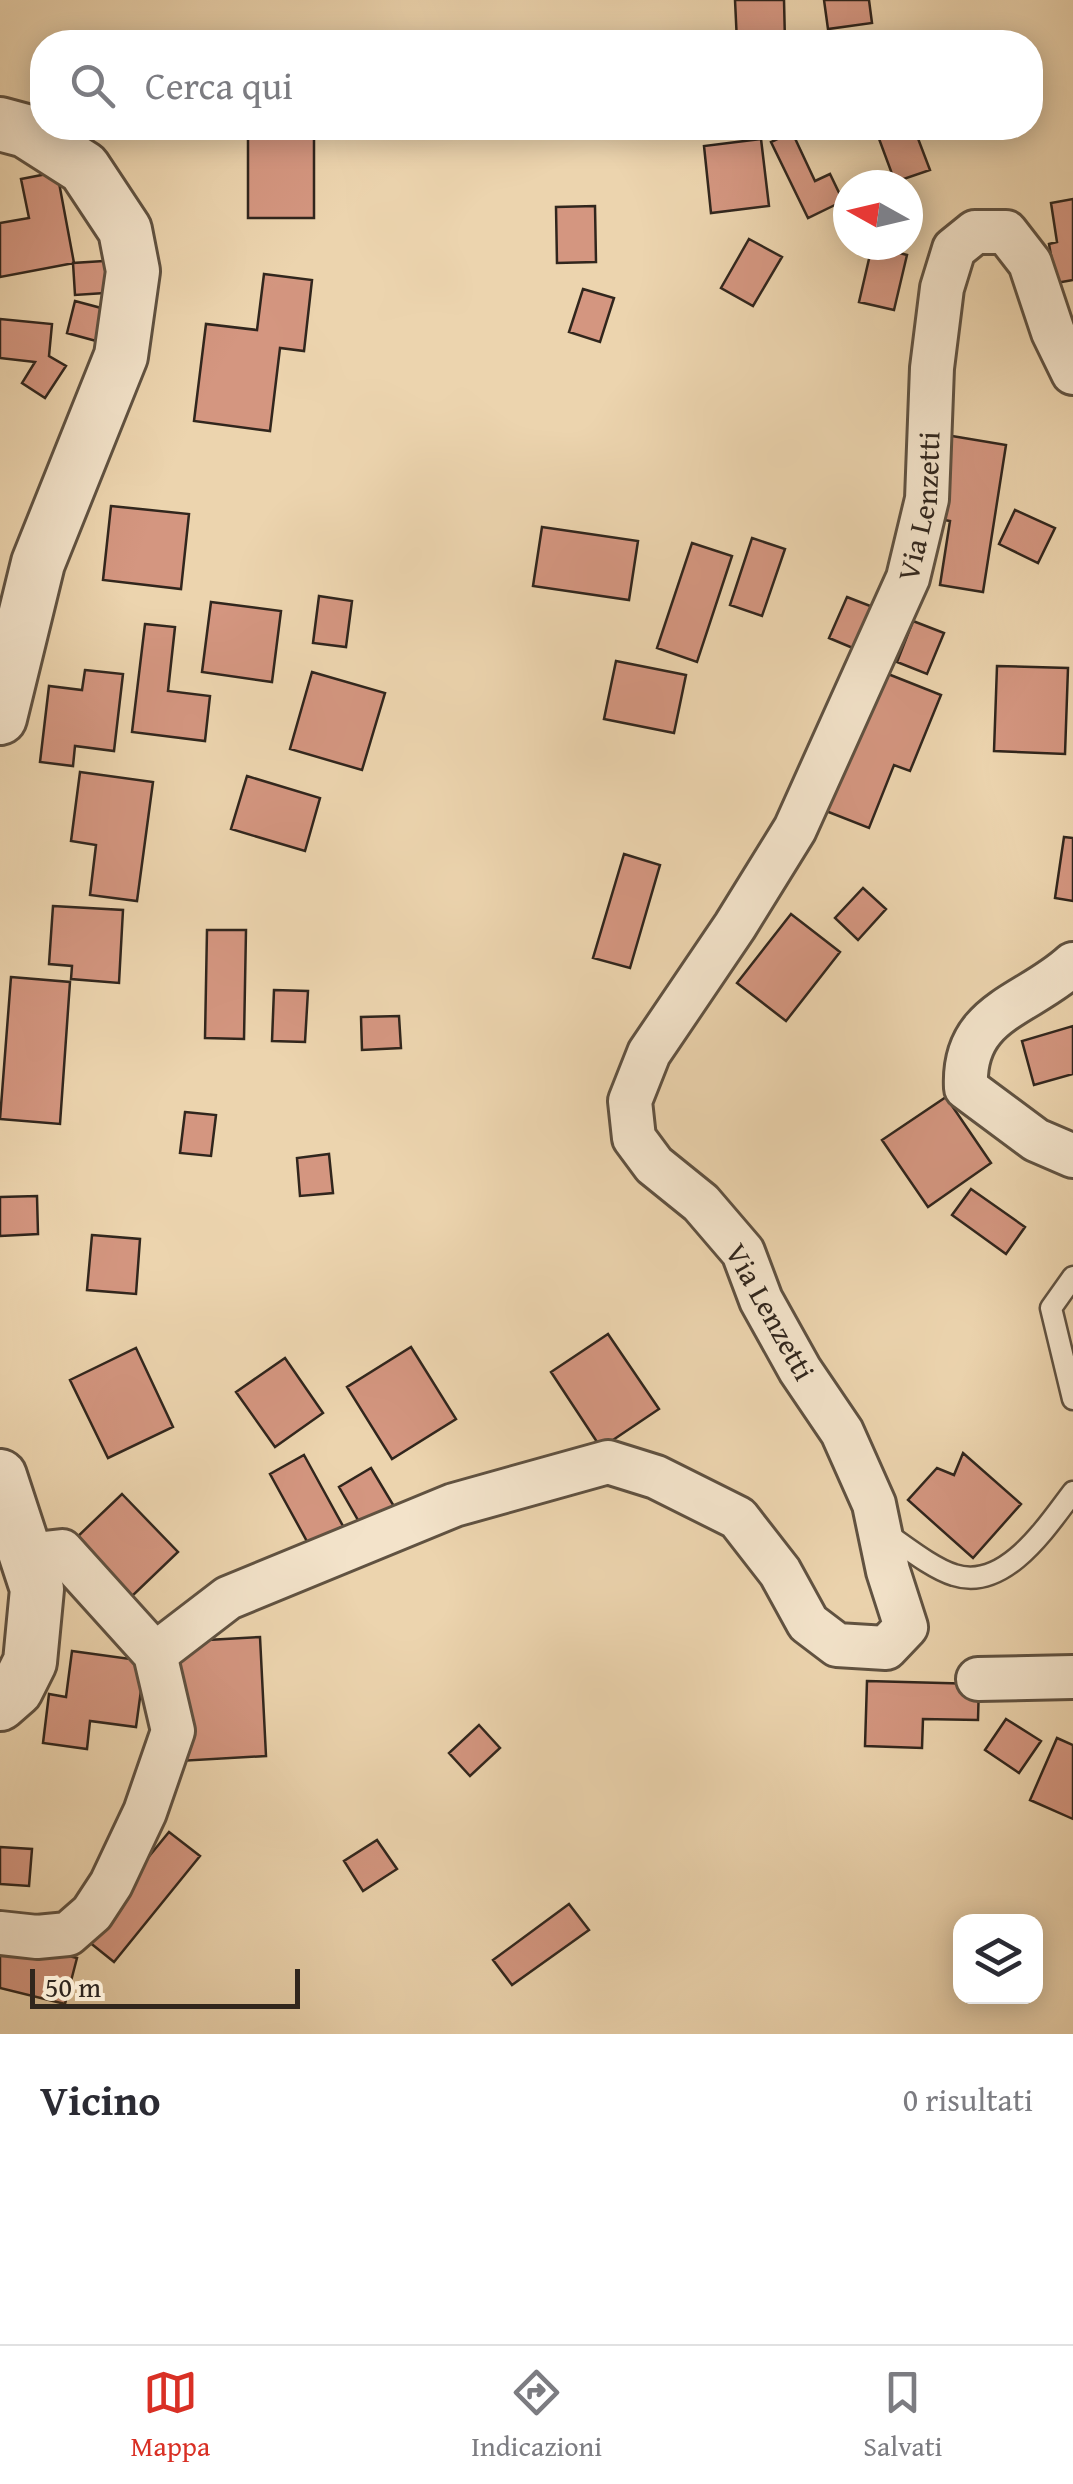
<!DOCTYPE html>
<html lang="it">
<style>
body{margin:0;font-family:"Gentium Book Plus",serif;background:#f7f7f7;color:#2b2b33}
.controls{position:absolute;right:30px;bottom:30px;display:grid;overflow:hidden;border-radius:20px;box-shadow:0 5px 25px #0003}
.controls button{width:90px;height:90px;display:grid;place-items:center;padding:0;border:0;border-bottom:2px solid #e1e1e2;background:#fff;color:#2b2b33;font:50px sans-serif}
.compass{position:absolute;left:833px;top:170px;width:90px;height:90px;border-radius:50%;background:#fff;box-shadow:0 5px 25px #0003;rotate:278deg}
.scale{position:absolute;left:30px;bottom:25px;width:270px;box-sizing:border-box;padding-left:10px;border:5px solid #31261d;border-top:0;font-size:28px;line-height:35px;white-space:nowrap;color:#31261d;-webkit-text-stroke:8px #f3e3ca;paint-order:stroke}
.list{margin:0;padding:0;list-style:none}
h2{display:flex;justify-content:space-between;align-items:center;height:130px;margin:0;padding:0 40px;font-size:42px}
h2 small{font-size:32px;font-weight:400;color:#7c7c81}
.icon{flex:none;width:55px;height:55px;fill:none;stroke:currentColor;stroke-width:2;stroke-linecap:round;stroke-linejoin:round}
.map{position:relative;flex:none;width:1073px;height:2034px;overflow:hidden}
.search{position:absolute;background:#fff;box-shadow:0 5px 25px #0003;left:30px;right:30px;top:30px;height:110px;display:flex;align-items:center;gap:25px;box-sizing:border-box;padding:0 35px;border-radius:40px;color:#7c7c81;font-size:38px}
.sheet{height:310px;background:#fff}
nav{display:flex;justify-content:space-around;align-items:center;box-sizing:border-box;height:140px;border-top:2px solid #e1e1e2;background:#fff;font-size:28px;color:#7c7c81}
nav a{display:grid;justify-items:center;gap:5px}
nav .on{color:#d93025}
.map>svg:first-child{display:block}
.building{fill:#d49680;stroke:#31261d;stroke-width:2.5}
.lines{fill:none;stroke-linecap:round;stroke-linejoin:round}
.service-casing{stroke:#605241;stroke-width:25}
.minor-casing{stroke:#605241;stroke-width:48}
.tertiary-casing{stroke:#605241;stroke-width:58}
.service{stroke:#f3e3ca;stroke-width:20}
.minor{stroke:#f3e3ca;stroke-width:42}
.tertiary{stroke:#f3e3ca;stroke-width:52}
.labels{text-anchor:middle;stroke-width:8;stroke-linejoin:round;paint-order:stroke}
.street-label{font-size:30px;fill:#31261d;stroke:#f3e3ca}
</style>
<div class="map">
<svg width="1073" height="2034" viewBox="0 0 1073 2034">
<rect width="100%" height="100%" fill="#ecd4ae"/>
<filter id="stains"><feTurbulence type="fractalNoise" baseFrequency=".002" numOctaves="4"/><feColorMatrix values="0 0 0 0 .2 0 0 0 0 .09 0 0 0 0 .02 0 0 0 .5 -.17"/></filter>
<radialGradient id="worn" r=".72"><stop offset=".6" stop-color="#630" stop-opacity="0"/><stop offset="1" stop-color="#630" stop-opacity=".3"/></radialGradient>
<!-- building -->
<path class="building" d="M 735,0 L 784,0 L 785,42 L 737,42 Z
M 824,0 L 869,0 L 872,23 L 828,29 Z
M 875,128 L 914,128 L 930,170 L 895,182 Z
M 248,131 L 314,131 L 314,218 L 248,218 Z
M 792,132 L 815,181 L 830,174 L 843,201 L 808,218 L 771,142 Z
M 761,139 L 769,206 L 711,213 L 704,146 Z
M 57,172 L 74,263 L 0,277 L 0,223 L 29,218 L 21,179 Z
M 1073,199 L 1073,280 L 1056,283 L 1049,244 L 1057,242 L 1051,203 Z
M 595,206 L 596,262 L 557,263 L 556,207 Z
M 749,239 L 782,257 L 753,306 L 721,288 Z
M 872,246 L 907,255 L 894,310 L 859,302 Z
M 119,260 L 120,292 L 75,295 L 73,263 Z
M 264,274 L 312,280 L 304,351 L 280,348 L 270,431 L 194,421 L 206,324 L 257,330 Z
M 583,289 L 614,298 L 600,342 L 569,332 Z
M 75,301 L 116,312 L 107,344 L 67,333 Z
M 0,319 L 52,324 L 49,356 L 66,366 L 45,398 L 22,383 L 35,362 L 0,358 Z
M 952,436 L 1006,445 L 983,592 L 940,585 L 950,521 L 939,519 Z
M 111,506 L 189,514 L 181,589 L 103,580 Z
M 1015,510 L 1055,528 L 1038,563 L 999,544 Z
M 542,527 L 638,541 L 629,600 L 533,586 Z
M 752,538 L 785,549 L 762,616 L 730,605 Z
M 692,543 L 732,556 L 697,662 L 657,648 Z
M 319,596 L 352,601 L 346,647 L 313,643 Z
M 847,597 L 878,609 L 860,651 L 829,638 Z
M 211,602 L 281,611 L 272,682 L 202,672 Z
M 913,621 L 944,633 L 927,674 L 897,662 Z
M 145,624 L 175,627 L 168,691 L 210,696 L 205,741 L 132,732 Z
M 616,661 L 686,675 L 674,733 L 604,719 Z
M 997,666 L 1068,668 L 1065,754 L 994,751 Z
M 85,670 L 123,674 L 114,751 L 75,746 L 73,766 L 40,762 L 49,686 L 82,690 Z
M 312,672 L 385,693 L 362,770 L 290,749 Z
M 883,672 L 941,695 L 910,771 L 894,765 L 869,828 L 826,811 Z
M 80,772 L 153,782 L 137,901 L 90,895 L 96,845 L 71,841 Z
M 247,776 L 320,798 L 305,851 L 231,829 Z
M 1064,837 L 1073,838 L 1073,901 L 1055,898 Z
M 624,854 L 660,865 L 630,968 L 593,958 Z
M 863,888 L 886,909 L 858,940 L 835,918 Z
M 53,906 L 123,910 L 119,983 L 71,979 L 72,966 L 49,964 Z
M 791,914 L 840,952 L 786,1021 L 737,983 Z
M 207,930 L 246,930 L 244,1039 L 205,1038 Z
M 11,977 L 70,982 L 60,1124 L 0,1119 Z
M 274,990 L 308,991 L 305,1042 L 272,1041 Z
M 399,1016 L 401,1048 L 362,1050 L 361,1017 Z
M 1073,1026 L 1073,1074 L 1034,1085 L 1022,1041 Z
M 946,1097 L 991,1163 L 928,1207 L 882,1140 Z
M 185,1112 L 216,1115 L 211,1156 L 180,1153 Z
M 329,1154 L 333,1193 L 300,1196 L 297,1158 Z
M 971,1189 L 1025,1227 L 1006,1254 L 952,1215 Z
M 37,1196 L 38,1234 L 0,1236 L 0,1197 Z
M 92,1235 L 140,1239 L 136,1294 L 87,1290 Z
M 608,1334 L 659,1409 L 601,1448 L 551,1372 Z
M 411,1347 L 456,1419 L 392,1459 L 347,1387 Z
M 136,1348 L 173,1427 L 108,1458 L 70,1380 Z
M 285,1358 L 323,1413 L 275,1447 L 236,1392 Z
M 963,1453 L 1021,1504 L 973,1558 L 908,1500 L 937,1468 L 954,1475 Z
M 304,1455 L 343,1526 L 309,1545 L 270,1474 Z
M 371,1468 L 395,1508 L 362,1527 L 339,1487 Z
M 122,1494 L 178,1552 L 129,1599 L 74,1540 Z
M 260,1637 L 266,1756 L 179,1761 L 172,1642 Z
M 72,1651 L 145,1661 L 136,1727 L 90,1721 L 87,1749 L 43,1743 L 49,1694 L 66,1697 Z
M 867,1681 L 979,1684 L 978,1720 L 923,1719 L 922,1748 L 865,1746 Z
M 1006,1719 L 1041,1741 L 1019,1773 L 985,1750 Z
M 479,1725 L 500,1748 L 470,1776 L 449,1753 Z
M 1057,1738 L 1073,1745 L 1073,1819 L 1030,1800 Z
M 169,1832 L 200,1856 L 114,1962 L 83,1937 Z
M 377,1840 L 397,1869 L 363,1891 L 344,1861 Z
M 0,1847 L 32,1849 L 29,1886 L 0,1884 Z
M 569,1904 L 589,1930 L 512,1985 L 493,1960 Z
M 0,1939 L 77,1958 L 65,2004 L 0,1988 Z"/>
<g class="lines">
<defs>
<path id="service" d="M 1073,1277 L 1051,1308 L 1073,1399
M 881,1530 C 901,1543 931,1568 954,1575 C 1005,1592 1047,1526 1073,1492"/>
<g id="minor">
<path d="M 1073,964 C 1026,1007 962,1011 966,1088 L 1036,1140 L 1073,1156"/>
<path id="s1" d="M 155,1654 L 228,1598 L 454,1505 L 608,1462 L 656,1477 L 738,1518 L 780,1572 L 808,1623 L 837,1645 L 886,1648 L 906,1627 L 888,1571 L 874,1504 L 842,1432 L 800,1370 L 761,1300 L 743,1252 L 701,1203 L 654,1165 L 634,1138 L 630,1101 L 649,1053 L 735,926 L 795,829 L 908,578 L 927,499 L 932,368 L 942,288 L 954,249 L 975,232 L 1006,232 L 1030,263 L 1053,332 L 1073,373"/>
<path d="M 978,1679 L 1073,1677"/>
<path d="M 0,1933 L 37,1937 L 68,1934 L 92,1913 L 111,1884 L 145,1812 L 173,1731 L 155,1654 L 62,1551 L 26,1555"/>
</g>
<path id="tertiary" d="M 0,124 L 26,131 L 84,168 L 125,230 L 133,271 L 121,356 L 38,563 L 0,718
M 0,1476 L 37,1589 L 30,1662 L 16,1690 L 0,1704"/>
</defs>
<!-- service casing -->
<use href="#service" class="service-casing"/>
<!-- minor casing -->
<use href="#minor" class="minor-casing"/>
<!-- tertiary casing -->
<use href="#tertiary" class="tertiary-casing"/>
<!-- service -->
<use href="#service" class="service"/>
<!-- minor -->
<use href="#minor" class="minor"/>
<!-- tertiary -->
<use href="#tertiary" class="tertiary"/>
</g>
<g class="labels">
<!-- street labels -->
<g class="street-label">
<text dy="10" stroke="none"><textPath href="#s1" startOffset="2155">Via Lenzetti</textPath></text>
<text transform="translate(770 1312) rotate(61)" y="10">Via Lenzetti</text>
</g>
</g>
<rect width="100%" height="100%" filter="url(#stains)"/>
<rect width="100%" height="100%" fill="url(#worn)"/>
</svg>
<div class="controls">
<button><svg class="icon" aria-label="layers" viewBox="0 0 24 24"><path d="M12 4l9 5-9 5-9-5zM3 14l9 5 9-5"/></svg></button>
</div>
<svg class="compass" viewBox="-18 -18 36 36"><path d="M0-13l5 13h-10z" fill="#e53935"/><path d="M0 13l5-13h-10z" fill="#7c7c81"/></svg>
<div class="scale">50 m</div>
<div class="search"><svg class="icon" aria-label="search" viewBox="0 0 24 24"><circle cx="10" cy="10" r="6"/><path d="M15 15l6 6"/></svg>Cerca qui</div>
</div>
<section class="sheet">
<h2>Vicino<small>0 risultati</small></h2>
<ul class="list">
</ul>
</section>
<nav>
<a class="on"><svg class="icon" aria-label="map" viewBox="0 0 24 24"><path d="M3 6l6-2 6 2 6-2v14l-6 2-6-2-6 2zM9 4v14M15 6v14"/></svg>Mappa</a>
<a><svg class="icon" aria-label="directions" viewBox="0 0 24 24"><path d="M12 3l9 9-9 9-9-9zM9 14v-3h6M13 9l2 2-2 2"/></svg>Indicazioni</a>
<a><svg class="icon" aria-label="saved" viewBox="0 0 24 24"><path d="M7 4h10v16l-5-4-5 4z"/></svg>Salvati</a>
</nav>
